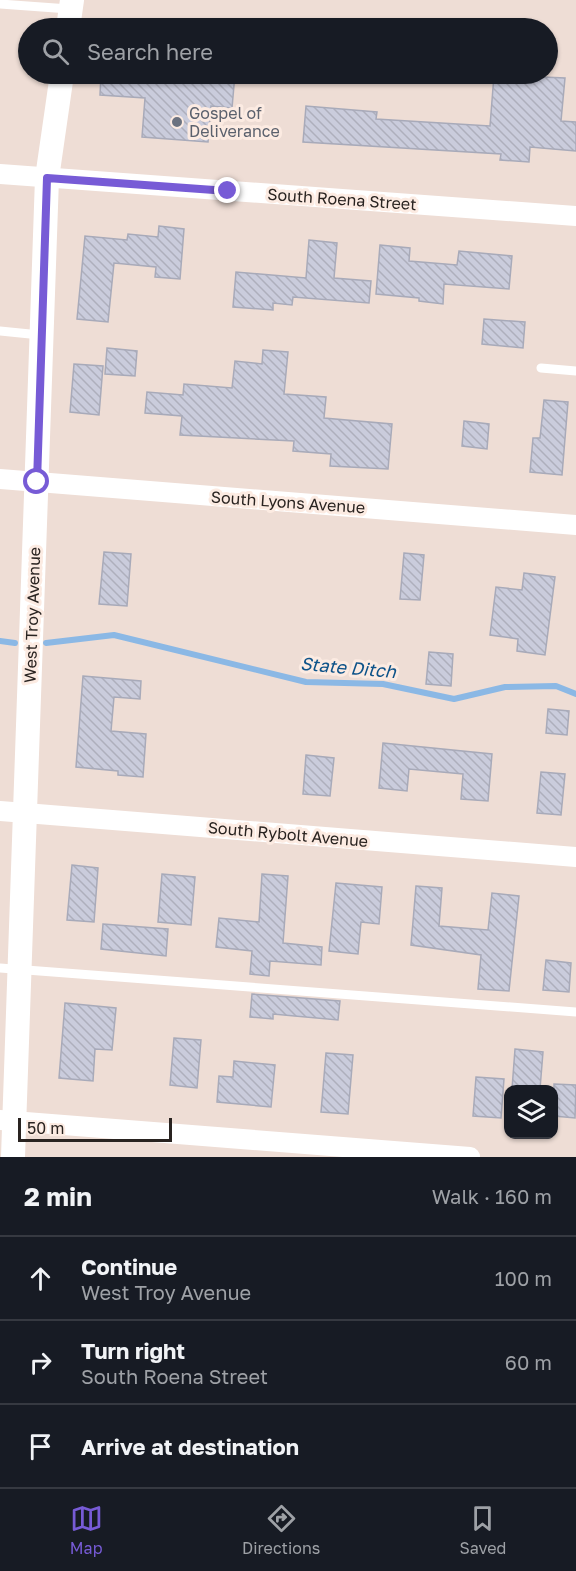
<!DOCTYPE html>
<meta charset="utf-8">
<style>
body{margin:0;font-family:"Golos Text",sans-serif;background:#242831;color:#f1f3f6}
.controls{position:absolute;right:18px;bottom:18px;display:grid;overflow:hidden;border-radius:12px;box-shadow:0 2px 4px #0004}
.controls button{width:54px;height:54px;display:grid;place-items:center;padding:0;border:0;border-bottom:2px solid #363941;background:#171b24;color:#f1f3f6;font:30px sans-serif}
.scale{position:absolute;left:18px;bottom:15px;width:154px;box-sizing:border-box;padding-left:6px;border:3px solid #292320;border-top:0;font-size:16px;line-height:21px;white-space:nowrap;color:#292320;-webkit-text-stroke:4px #fcebe2;paint-order:stroke}
.stop{position:absolute;width:18px;height:18px;margin:-14px;border:4px solid #775bd6;border-radius:50%;background:#fff}
.stop.end{background:#775bd6;border-color:#fff;box-shadow:0 2px 6px #0008}
.list{margin:0;padding:0;list-style:none}
h2{display:flex;justify-content:space-between;align-items:center;height:78px;margin:0;padding:0 24px;font-size:26px}
h2 small{font-size:20px;font-weight:400;color:#9ea1a6}
.list li{display:grid;grid-template-columns:39px 1fr auto;gap:18px;align-items:center;box-sizing:border-box;height:84px;padding:0 24px;border-top:2px solid #363941}
.list b{display:block;font-size:22px;white-space:nowrap}
.list p{margin:0;font-size:20px;white-space:nowrap;color:#9ea1a6}
.list em{font-size:20px;font-style:normal;color:#9ea1a6}
.icon{flex:none;width:33px;height:33px;fill:none;stroke:currentColor;stroke-width:2;stroke-linecap:round;stroke-linejoin:round}
.map{position:relative;flex:none;width:576px;height:1157px;overflow:hidden}
.search{position:absolute;background:#171b24;box-shadow:0 2px 4px #0004;left:18px;right:18px;top:18px;height:66px;display:flex;align-items:center;gap:15px;box-sizing:border-box;padding:0 21px;border-radius:33px;color:#9ea1a6;font-size:22px}
.sheet{height:330px;background:#171b24}
nav{display:flex;justify-content:space-around;align-items:center;box-sizing:border-box;height:84px;border-top:2px solid #363941;background:#171b24;font-size:16px;color:#9ea1a6}
nav a{display:grid;justify-items:center;gap:3px}
nav .on{color:#775bd6}
.map>svg:first-child{display:block}
.lines{fill:none;stroke-linecap:round;stroke-linejoin:round}
.stream{stroke:#8bb8e5;stroke-width:6}
.building{fill:url(#building-back-hatch);stroke:#a8aab9;stroke-width:1.5}
.service{stroke:#fff;stroke-width:9}
.minor{stroke:#fff;stroke-width:20}
.tertiary{stroke:#fff;stroke-width:24}
.route{stroke:#775bd6;stroke-width:8}
.worship-dot{fill:#6b7280;stroke:#fcebe2;stroke-width:2}
.labels{text-anchor:middle;stroke-width:6;stroke-linejoin:round;paint-order:stroke}
.worship-label{font-size:16px;fill:#5b616d;stroke:#fcebe2;text-anchor:start}
.street-label{font-size:16px;fill:#292320;stroke:#fcebe2}
.water-label{font-size:18px;font-style:italic;fill:#0e5389;stroke:#fcebe2}
</style>
<div class="map">
<svg width="576" height="1157" viewBox="0 0 576 1157">
<defs>
<pattern id="building-back-hatch" width="6" height="6" patternUnits="userSpaceOnUse" patternTransform="scale(1.5)"><rect width="6" height="6" fill="#caccdc"/><path d="M-1 5l2 2M0 0l6 6M5-1l2 2" fill="none" stroke="#aeafbc"/></pattern>
</defs>
<rect width="100%" height="100%" fill="#eeddd5"/>
<g class="lines">
<!-- stream -->
<path class="stream" d="M 0,641 L 15,643
M 46,643 L 114,635 L 306,682 L 383,684 L 454,699 L 505,687 L 556,686 L 576,694"/>
</g>
<!-- building -->
<path class="building" d="M 101,74 L 235,74 L 232,108 L 211,106 L 208,142 L 142,137 L 145,98 L 100,95 Z
M 494,75 L 565,78 L 561,121 L 576,122 L 576,151 L 530,147 L 529,162 L 500,160 L 501,154 L 303,142 L 306,106 L 377,112 L 376,119 L 490,126 Z
M 159,226 L 184,229 L 180,279 L 155,277 L 156,267 L 114,263 L 108,322 L 77,319 L 85,236 L 127,240 L 128,234 L 158,237 Z
M 309,240 L 337,243 L 334,278 L 371,281 L 369,303 L 293,297 L 292,305 L 273,303 L 273,310 L 233,307 L 236,272 L 306,278 Z
M 380,245 L 410,248 L 409,261 L 457,265 L 459,251 L 512,256 L 509,289 L 444,284 L 443,304 L 419,301 L 419,298 L 376,294 Z
M 484,319 L 525,322 L 523,348 L 482,344 Z
M 107,348 L 137,351 L 135,376 L 105,374 Z
M 263,350 L 288,352 L 284,394 L 326,397 L 324,418 L 392,424 L 388,469 L 330,466 L 331,454 L 293,451 L 294,441 L 180,435 L 182,416 L 145,413 L 147,392 L 183,395 L 184,384 L 232,388 L 235,361 L 262,364 Z
M 74,364 L 103,366 L 99,415 L 70,412 Z
M 544,400 L 568,402 L 562,475 L 530,472 L 533,438 L 540,438 Z
M 464,421 L 489,424 L 487,449 L 462,446 Z
M 104,552 L 131,554 L 127,606 L 99,604 Z
M 404,553 L 424,555 L 420,600 L 400,599 Z
M 524,573 L 555,577 L 545,655 L 517,651 L 518,639 L 490,635 L 496,587 L 522,590 Z
M 429,652 L 453,654 L 451,686 L 426,684 Z
M 83,676 L 141,681 L 140,699 L 114,697 L 111,731 L 146,734 L 143,777 L 118,775 L 118,771 L 76,767 Z
M 548,709 L 569,711 L 567,735 L 546,733 Z
M 383,743 L 492,754 L 488,801 L 461,799 L 463,774 L 409,769 L 407,791 L 379,788 Z
M 306,755 L 334,758 L 330,796 L 303,794 Z
M 541,772 L 565,774 L 561,815 L 537,813 Z
M 72,865 L 98,868 L 94,922 L 67,920 Z
M 162,874 L 195,877 L 191,925 L 158,922 Z
M 262,874 L 288,876 L 283,943 L 322,947 L 321,965 L 270,961 L 269,976 L 250,974 L 252,951 L 216,947 L 219,918 L 259,922 Z
M 336,883 L 382,887 L 379,924 L 361,922 L 358,954 L 329,951 Z
M 416,886 L 442,888 L 439,926 L 488,930 L 492,893 L 519,896 L 509,991 L 478,989 L 481,955 L 411,945 Z
M 103,924 L 168,929 L 166,956 L 101,949 Z
M 546,960 L 571,963 L 569,992 L 543,990 Z
M 252,994 L 340,1001 L 338,1020 L 273,1014 L 273,1019 L 250,1017 Z
M 65,1003 L 116,1008 L 112,1050 L 95,1049 L 93,1081 L 59,1078 Z
M 174,1038 L 201,1040 L 197,1088 L 170,1085 Z
M 515,1049 L 543,1052 L 540,1089 L 512,1089 Z
M 326,1053 L 353,1055 L 348,1114 L 321,1112 Z
M 234,1061 L 275,1065 L 271,1107 L 217,1102 L 219,1076 L 233,1077 Z
M 476,1077 L 504,1079 L 501,1118 L 473,1116 Z
M 554,1084 L 576,1085 L 575,1118 L 554,1116 Z"/>
<g class="lines">
<!-- service -->
<path class="service" d="M 0,4 L 69,9
M 0,331 L 40,335
M 541,368 L 576,371
M 0,968 L 576,1012"/>
<!-- minor -->
<path class="minor" d="M 0,174 L 576,216
M 0,479 L 576,525
M 0,811 L 576,857
M 0,1120 L 470,1157"/>
<!-- tertiary -->
<path class="tertiary" d="M 68,28 L 72,0
M 13,1157 L 47,178 L 62,74"/>
</g>
<g class="lines">
<!-- route -->
<path class="route" d="M 37,482 L 47,178 L 228,191"/>
</g>
<!-- markers -->
<circle class="worship-dot" cx="177" cy="122" r="6"/>
<g class="labels">
<!-- worship labels -->
<g class="worship-label">
<text x="189" y="119">Gospel of<tspan x="189" dy="18">Deliverance</tspan></text>
</g>
<!-- street labels -->
<g class="street-label">
<text transform="translate(342 199) rotate(4)" y="6">South Roena Street</text>
<text transform="translate(288 502) rotate(4)" y="6">South Lyons Avenue</text>
<text transform="translate(32 615) rotate(-88)" y="6">West Troy Avenue</text>
<text transform="translate(288 834) rotate(5)" y="6">South Rybolt Avenue</text>
</g>
<!-- water labels -->
<g class="water-label">
<text transform="translate(348 668) rotate(5)" y="6">State Ditch</text>
</g>
</g>
</svg>
<div class="controls">
<button><svg class="icon" aria-label="layers" viewBox="0 0 24 24"><path d="M12 4l9 5-9 5-9-5zM3 14l9 5 9-5"/></svg></button>
</div>
<div class="scale">50 m</div>
<div class="stop" style="left:37px;top:482px"></div>
<div class="stop end" style="left:228px;top:191px"></div>
<div class="search"><svg class="icon" aria-label="search" viewBox="0 0 24 24"><circle cx="10" cy="10" r="6"/><path d="M15 15l6 6"/></svg>Search here</div>
</div>
<section class="sheet">
<h2>2 min<small>Walk · 160 m</small></h2>
<ul class="list">
<li><svg class="icon" aria-label="ahead" viewBox="0 0 24 24"><path d="M12 20V5M6 11l6-6 6 6"/></svg><div><b>Continue</b><p>West Troy Avenue</p></div><em>100 m</em></li>
<li><svg class="icon" aria-label="right" viewBox="0 0 24 24"><path d="M7 20v-9h11M14 6l5 5-5 5"/></svg><div><b>Turn right</b><p>South Roena Street</p></div><em>60 m</em></li>
<li><svg class="icon" aria-label="arrive" viewBox="0 0 24 24"><path d="M6 21V4h12l-3 4 3 4H6"/></svg><div><b>Arrive at destination</b></div></li>
</ul>
</section>
<nav>
<a class="on"><svg class="icon" aria-label="map" viewBox="0 0 24 24"><path d="M3 6l6-2 6 2 6-2v14l-6 2-6-2-6 2zM9 4v14M15 6v14"/></svg>Map</a>
<a><svg class="icon" aria-label="directions" viewBox="0 0 24 24"><path d="M12 3l9 9-9 9-9-9zM9 14v-3h6M13 9l2 2-2 2"/></svg>Directions</a>
<a><svg class="icon" aria-label="saved" viewBox="0 0 24 24"><path d="M7 4h10v16l-5-4-5 4z"/></svg>Saved</a>
</nav>
